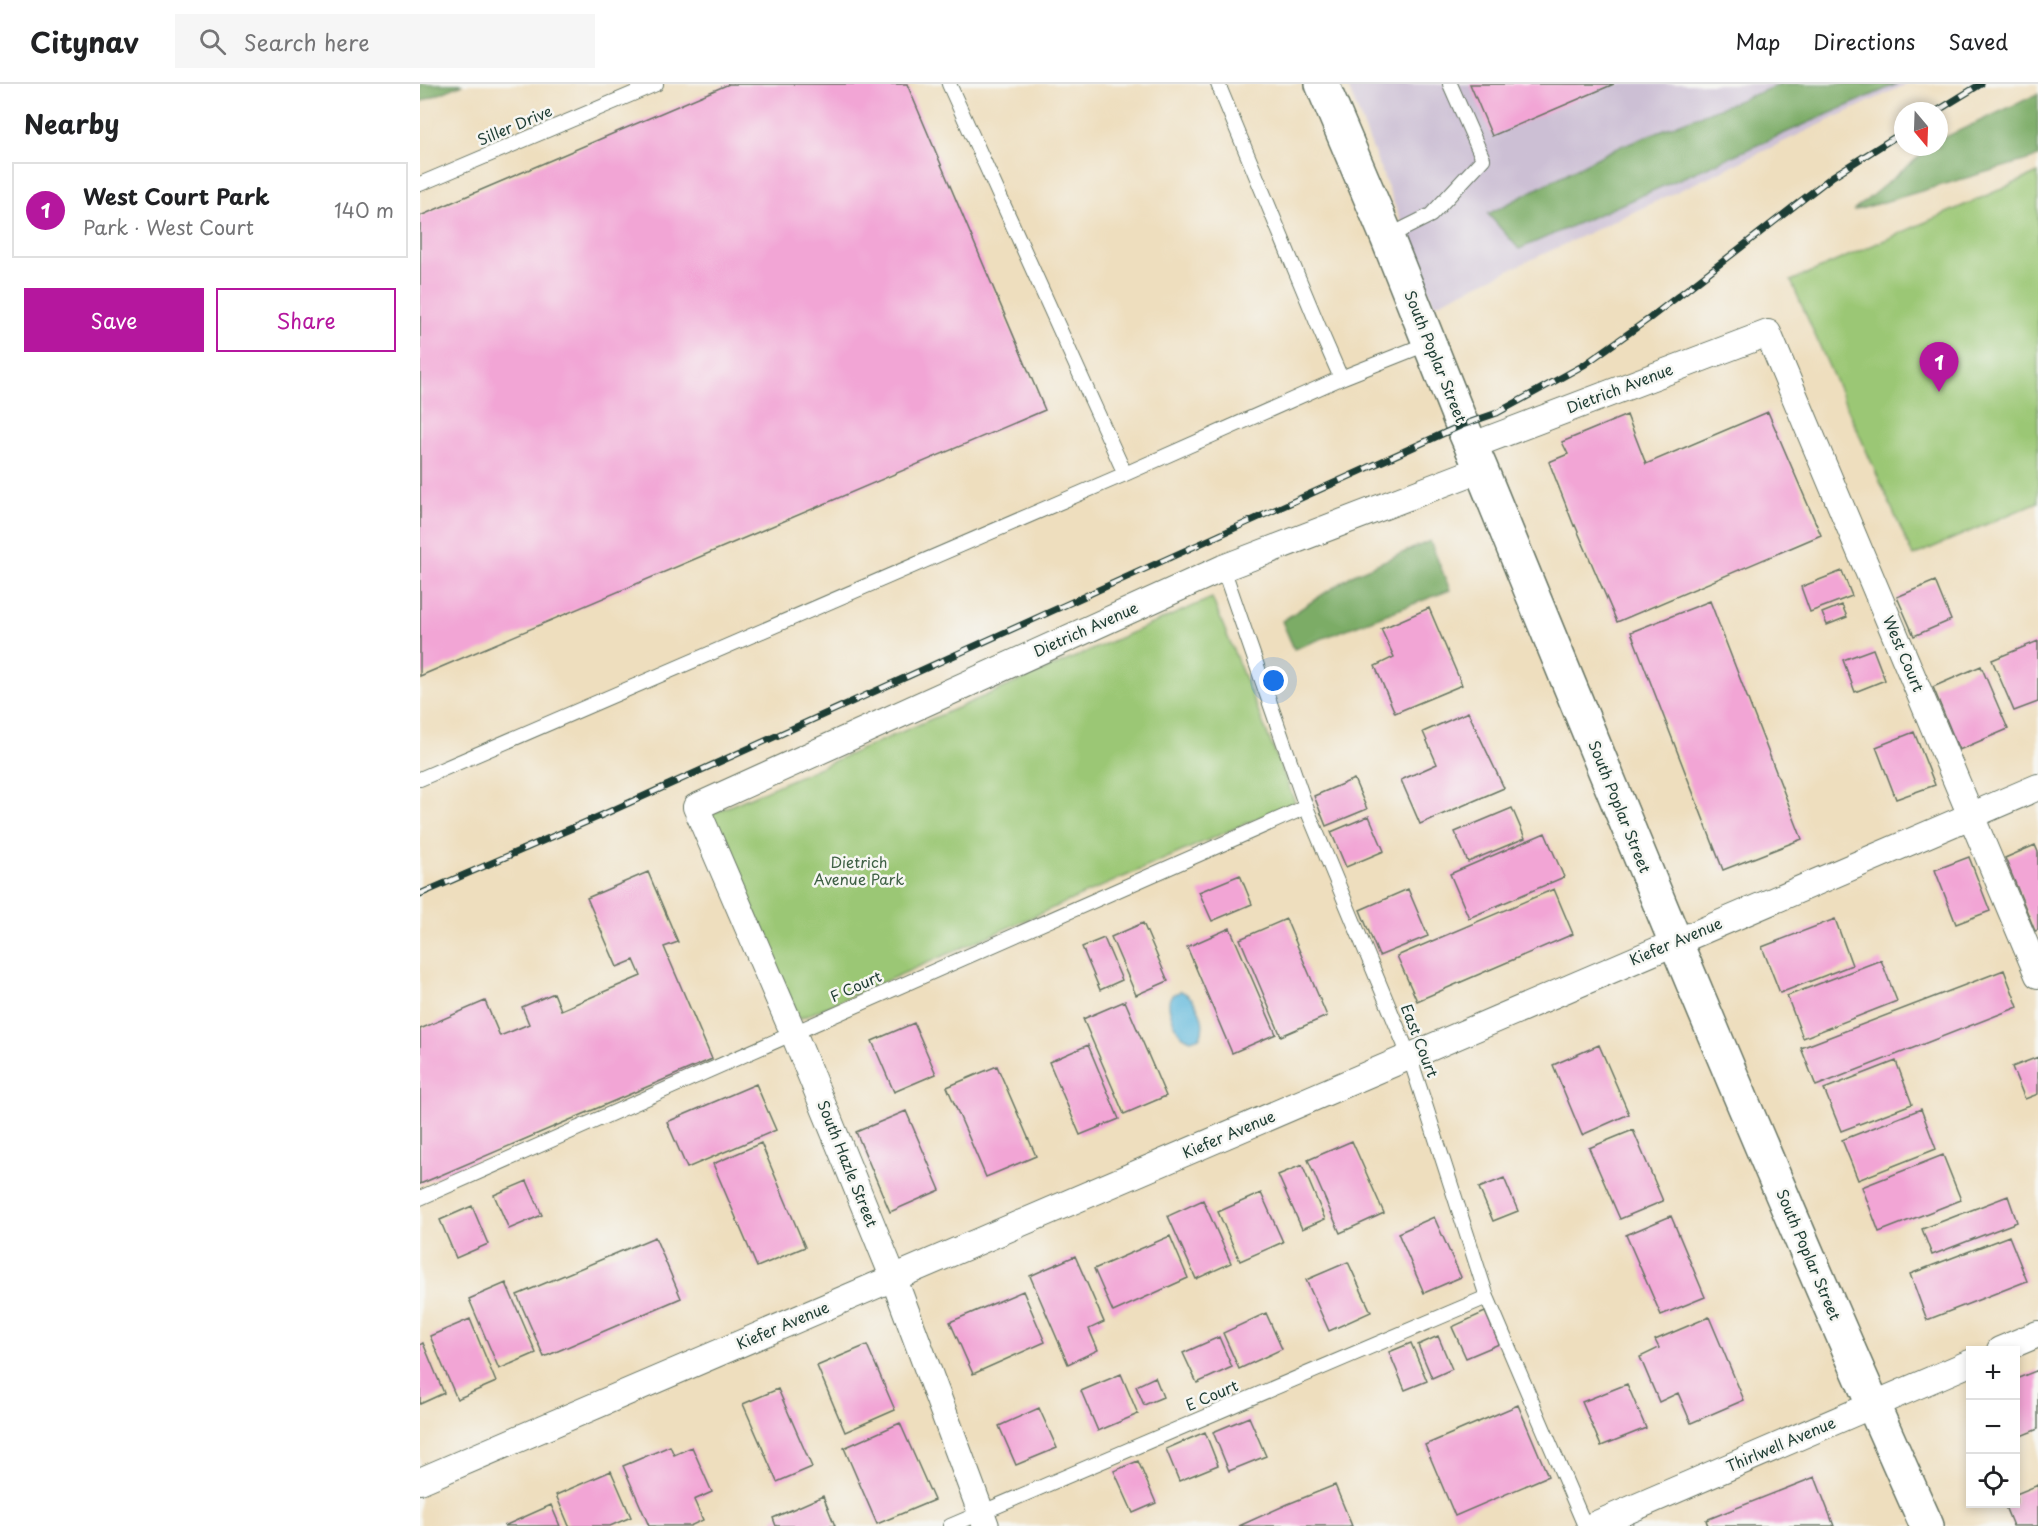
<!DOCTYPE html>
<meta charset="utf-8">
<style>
body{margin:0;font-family:"Playpen Sans",sans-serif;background:#f6f6f6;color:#202124}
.controls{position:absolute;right:18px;bottom:18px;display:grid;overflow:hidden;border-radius:0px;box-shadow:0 3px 9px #0003}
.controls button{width:54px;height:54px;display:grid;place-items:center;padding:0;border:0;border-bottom:2px solid #e0e0e0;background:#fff;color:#202124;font:30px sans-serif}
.compass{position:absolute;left:1474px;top:18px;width:54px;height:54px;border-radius:50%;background:#fff;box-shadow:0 3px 9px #0003;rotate:161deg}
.you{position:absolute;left:854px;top:597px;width:21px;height:21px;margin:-15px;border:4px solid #fff;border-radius:50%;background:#1a73e8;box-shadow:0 0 0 9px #1a73e833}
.badge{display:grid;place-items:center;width:39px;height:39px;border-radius:50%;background:#b5179e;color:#fff;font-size:20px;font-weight:700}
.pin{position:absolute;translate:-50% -50px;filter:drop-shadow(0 2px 3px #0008)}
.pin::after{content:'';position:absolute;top:32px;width:21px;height:18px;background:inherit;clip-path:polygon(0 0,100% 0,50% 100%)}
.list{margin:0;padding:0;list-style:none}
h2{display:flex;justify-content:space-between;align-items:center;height:78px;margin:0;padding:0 24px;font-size:26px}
h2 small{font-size:20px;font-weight:400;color:#757577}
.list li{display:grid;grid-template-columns:39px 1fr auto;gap:18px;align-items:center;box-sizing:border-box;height:96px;margin:0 12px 12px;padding:0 12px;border:2px solid #e0e0e0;border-radius:0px}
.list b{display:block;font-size:22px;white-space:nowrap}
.list p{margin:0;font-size:20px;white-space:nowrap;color:#757577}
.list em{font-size:20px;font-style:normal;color:#757577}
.actions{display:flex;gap:12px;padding:18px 24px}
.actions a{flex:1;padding:14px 0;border:2px solid #b5179e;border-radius:0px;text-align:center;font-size:21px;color:#b5179e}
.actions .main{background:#b5179e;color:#fff}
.icon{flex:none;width:33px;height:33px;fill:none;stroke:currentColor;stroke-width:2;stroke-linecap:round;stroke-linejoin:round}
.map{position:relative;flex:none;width:1618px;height:1442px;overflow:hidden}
header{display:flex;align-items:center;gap:36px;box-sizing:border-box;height:84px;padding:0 30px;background:#fff;border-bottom:2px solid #e0e0e0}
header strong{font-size:28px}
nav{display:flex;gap:33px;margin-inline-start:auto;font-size:21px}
.search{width:420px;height:54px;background:#f6f6f6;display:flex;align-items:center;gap:15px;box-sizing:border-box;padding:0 21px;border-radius:0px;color:#757577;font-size:22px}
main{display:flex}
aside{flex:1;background:#fff}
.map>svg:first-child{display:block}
.industrial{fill:#ccbfd4}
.green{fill:#9bc775;stroke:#5d8254;stroke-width:1.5}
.forest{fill:#7cac66;stroke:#4e744d;stroke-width:1.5}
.water{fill:#5db7db;stroke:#3e7a88;stroke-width:1.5}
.building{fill:#f2a5d5}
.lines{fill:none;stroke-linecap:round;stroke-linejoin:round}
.service-casing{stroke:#677564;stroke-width:16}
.minor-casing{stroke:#677564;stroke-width:28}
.secondary-casing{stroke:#677564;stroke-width:36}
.service{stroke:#fff;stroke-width:14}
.minor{stroke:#fff;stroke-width:26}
.secondary{stroke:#fff;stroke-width:33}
.rail-casing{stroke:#1f3d34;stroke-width:7}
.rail{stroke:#f6f6f2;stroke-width:4.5;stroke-dasharray:14;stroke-linecap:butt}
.labels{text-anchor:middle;stroke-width:5;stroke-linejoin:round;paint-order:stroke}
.street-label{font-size:15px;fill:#1f3d34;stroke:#f6f6f2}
.park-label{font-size:15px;fill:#3e6044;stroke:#f6f6f2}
</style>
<header>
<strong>Citynav</strong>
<div class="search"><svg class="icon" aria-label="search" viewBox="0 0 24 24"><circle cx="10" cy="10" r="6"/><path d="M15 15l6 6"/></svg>Search here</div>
<nav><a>Map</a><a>Directions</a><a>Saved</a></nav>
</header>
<main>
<aside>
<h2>Nearby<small></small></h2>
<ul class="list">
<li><span class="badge">1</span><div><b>West Court Park</b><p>Park · West Court</p></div><em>140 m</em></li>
</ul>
<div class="actions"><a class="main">Save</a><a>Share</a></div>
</aside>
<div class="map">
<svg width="1618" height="1442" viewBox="0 0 1618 1442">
<rect width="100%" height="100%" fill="#f6f6f2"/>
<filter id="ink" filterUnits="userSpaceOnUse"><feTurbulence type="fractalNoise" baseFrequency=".0167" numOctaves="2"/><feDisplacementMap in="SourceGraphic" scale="12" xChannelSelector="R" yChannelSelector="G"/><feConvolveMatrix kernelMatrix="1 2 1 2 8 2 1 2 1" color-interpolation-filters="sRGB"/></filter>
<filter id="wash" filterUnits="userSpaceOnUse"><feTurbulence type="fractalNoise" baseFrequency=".008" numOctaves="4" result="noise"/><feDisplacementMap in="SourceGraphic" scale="24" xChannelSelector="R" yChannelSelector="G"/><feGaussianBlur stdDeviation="1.35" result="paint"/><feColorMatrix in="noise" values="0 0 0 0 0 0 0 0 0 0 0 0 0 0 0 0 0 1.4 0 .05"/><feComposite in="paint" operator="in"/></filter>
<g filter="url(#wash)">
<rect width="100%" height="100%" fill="#eedebe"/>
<!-- industrial -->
<path class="industrial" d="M 927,0 L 1487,0 L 1014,221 Z"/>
<!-- green -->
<path class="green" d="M 1618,89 L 1618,418 L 1493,472 L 1371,197 Z
M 792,514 L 875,718 L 379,935 L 289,731 Z"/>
<!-- forest -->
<path class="forest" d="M 0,0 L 43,0 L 0,18 Z
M 1361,0 L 1477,0 L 1099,165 L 1068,130 L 1196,64 Z
M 1618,10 L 1618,73 L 1433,127 L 1511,63 L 1519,63 L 1519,57 L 1521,55 Z
M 1010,457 L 1030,506 L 874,565 L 862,537 L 934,490 Z"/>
<!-- water -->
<path class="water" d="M 761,907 C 776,913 788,938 780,953 L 771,956 C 766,954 762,952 759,948 C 754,940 744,919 752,911 C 755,909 758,909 761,907 Z"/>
<g id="blocks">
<!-- building -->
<path class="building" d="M 309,0 L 487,0 L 625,326 L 0,592 L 0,132 Z
M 1050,0 L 1194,0 L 1072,52 Z
M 1348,328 L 1401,451 L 1197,538 L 1155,441 L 1154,442 L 1129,378 L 1148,370 L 1142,358 L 1207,331 L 1226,380 Z
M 1422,487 L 1432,512 L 1390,528 L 1381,503 Z
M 1515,497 L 1531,536 L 1494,552 L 1477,513 Z
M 1290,517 L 1382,755 L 1303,786 L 1211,548 Z
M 1422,521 L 1427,533 L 1407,541 L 1402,529 Z
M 1009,524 L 1042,601 L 975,629 L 955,582 L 974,573 L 961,545 Z
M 1618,557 L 1618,618 L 1594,627 L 1572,576 Z
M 1453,565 L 1465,596 L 1435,608 L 1423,576 Z
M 1561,582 L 1588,645 L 1539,666 L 1513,603 Z
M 1048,628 L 1084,704 L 1000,740 L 981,696 L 1017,680 L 1003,648 Z
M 1494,648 L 1515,701 L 1476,715 L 1456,663 Z
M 934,695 L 947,725 L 906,742 L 894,712 Z
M 1092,724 L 1105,754 L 1048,778 L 1035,748 Z
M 949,732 L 964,767 L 926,783 L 911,748 Z
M 1125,749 L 1144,793 L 1049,834 L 1030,790 Z
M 1615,761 L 1618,768 L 1618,846 L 1615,847 L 1585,774 Z
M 1549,773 L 1570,827 L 1536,840 L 1515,786 Z
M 228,788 L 258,858 L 244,863 L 292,975 L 0,1100 L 0,945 L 65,917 L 80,952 L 109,940 L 102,923 L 134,909 L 141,926 L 221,892 L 214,876 L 197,883 L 167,814 Z
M 820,791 L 832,820 L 792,837 L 779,808 Z
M 988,805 L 1008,852 L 959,872 L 940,826 Z
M 1134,805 L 1153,850 L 997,917 L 977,872 Z
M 866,835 L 907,932 L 861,952 L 820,855 Z
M 1415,835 L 1432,881 L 1360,909 L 1342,863 Z
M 723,839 L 748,897 L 716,911 L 691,853 Z
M 810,844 L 856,950 L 812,969 L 767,863 Z
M 684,854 L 702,896 L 680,906 L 662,863 Z
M 1461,876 L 1477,917 L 1383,954 L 1367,912 Z
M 1584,886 L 1598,923 L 1396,1002 L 1381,964 Z
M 705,917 L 746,1012 L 704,1030 L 663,935 Z
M 494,939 L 516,990 L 474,1008 L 452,957 Z
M 668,961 L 699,1035 L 660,1051 L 629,978 Z
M 1179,961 L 1209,1030 L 1162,1051 L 1133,981 Z
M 1618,973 L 1618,1010 L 1605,1015 L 1592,983 Z
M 1476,977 L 1492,1020 L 1421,1047 L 1404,1005 Z
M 577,982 L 616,1072 L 566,1093 L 527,1003 Z
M 336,1000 L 356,1046 L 267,1084 L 247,1038 Z
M 1501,1025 L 1516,1065 L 1438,1096 L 1422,1056 Z
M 486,1027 L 520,1106 L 470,1128 L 436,1048 Z
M 1213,1046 L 1243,1117 L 1200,1135 L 1169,1064 Z
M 932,1057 L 964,1129 L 920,1149 L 888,1076 Z
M 341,1059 L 385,1163 L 337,1183 L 293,1080 Z
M 1523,1071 L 1541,1116 L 1459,1148 L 1442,1103 Z
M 882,1081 L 905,1135 L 882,1145 L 858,1091 Z
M 1084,1094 L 1098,1127 L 1073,1137 L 1059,1104 Z
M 107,1097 L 122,1131 L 89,1145 L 74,1111 Z
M 841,1109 L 863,1158 L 820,1177 L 798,1128 Z
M 1588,1112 L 1597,1138 L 1512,1171 L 1502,1145 Z
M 783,1116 L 811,1179 L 776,1195 L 748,1132 Z
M 52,1122 L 68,1160 L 36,1174 L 20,1136 Z
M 1251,1132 L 1285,1213 L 1241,1231 L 1206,1151 Z
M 1014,1133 L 1041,1193 L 1004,1209 L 978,1149 Z
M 750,1152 L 768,1194 L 693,1228 L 674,1185 Z
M 1589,1152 L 1607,1197 L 1507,1236 L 1490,1190 Z
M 235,1153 L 261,1214 L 124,1273 L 97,1211 Z
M 655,1172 L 684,1238 L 669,1245 L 678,1266 L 648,1280 L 610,1192 Z
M 928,1178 L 951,1228 L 909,1247 L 886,1196 Z
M 86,1199 L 116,1269 L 79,1285 L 49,1215 Z
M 603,1207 L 625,1258 L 553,1290 L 530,1238 Z
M 1065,1228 L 1079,1260 L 1046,1274 L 1032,1243 Z
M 846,1229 L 862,1265 L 819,1285 L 803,1249 Z
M 1289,1233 L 1324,1316 L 1271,1339 L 1258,1309 L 1239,1318 L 1220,1273 L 1239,1264 L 1235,1256 Z
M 50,1235 L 76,1298 L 37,1315 L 10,1252 Z
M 1018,1252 L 1032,1285 L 1012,1294 L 998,1261 Z
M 799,1253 L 812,1283 L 777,1299 L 763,1269 Z
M 3,1259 L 24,1309 L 0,1320 L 0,1261 Z
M 991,1259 L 1007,1297 L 985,1306 L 969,1268 Z
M 447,1261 L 475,1326 L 425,1348 L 397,1282 Z
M 1618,1286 L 1618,1345 L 1596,1354 L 1596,1295 Z
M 701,1290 L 718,1330 L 678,1347 L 661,1307 Z
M 735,1293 L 743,1313 L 724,1321 L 716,1302 Z
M 1207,1300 L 1226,1344 L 1181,1362 L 1162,1318 Z
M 358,1305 L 392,1383 L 357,1398 L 323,1320 Z
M 1098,1321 L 1128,1392 L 1035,1432 L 1005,1361 Z
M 619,1324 L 637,1364 L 596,1381 L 579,1342 Z
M 829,1333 L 846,1372 L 809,1387 L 793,1348 Z
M 480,1339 L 514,1416 L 457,1440 L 424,1364 Z
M 785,1348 L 798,1381 L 759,1397 L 746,1365 Z
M 250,1362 L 254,1371 L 272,1363 L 292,1408 L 274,1416 L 283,1436 L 270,1442 L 229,1442 L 203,1382 Z
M 718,1377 L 736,1419 L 713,1429 L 694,1387 Z
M 191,1387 L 211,1433 L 190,1442 L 149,1442 L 136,1411 Z
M 1395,1393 L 1414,1442 L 1288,1442 L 1286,1436 Z
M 915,1401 L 932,1442 L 819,1442 L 868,1420 Z
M 1618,1401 L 1618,1442 L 1593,1442 L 1584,1420 L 1596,1420 L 1596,1410 Z
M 403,1412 L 415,1442 L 356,1442 L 353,1434 Z
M 131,1421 L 140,1442 L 84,1442 Z"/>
</g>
</g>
<g filter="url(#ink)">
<use href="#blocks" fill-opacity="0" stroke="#677564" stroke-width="1.5"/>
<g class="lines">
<defs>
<path id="service" d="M 529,0 L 705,390
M 798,0 L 900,246 L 921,294
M 0,100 L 236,0
M 967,153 L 1011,131 L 1063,75 L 1030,0
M 803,484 L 886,723 L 990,974 L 1067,1213 L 1165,1442
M 0,695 L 705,390 L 921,294 L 1009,259
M 0,1114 L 886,723
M 530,1442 L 1067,1213"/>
<path id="minor" d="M 1051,362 L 1348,249 L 1618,891
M 1580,1266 L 1618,1250
M 0,1397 L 1618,703
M 566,1442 L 474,1195 L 373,948 L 276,723 L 803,484 L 1061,385
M 1172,1442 L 1550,1279"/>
<path id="secondary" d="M 902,0 L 967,153 L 1042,341 L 1061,385 C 1206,739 1350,1093 1507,1442"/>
</defs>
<!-- service casing -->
<use href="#service" class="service-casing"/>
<!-- minor casing -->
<use href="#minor" class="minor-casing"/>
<!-- secondary casing -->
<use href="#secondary" class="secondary-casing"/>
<!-- service -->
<use href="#service" class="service"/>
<!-- minor -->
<use href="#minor" class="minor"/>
<!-- secondary -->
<use href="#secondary" class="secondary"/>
<defs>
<path id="rail" d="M 1517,27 L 1561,0
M 0,810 L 180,732 L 1042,341 L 1077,329 L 1164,281 L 1230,234 L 1413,92 L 1483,48"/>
</defs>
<!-- rail casing -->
<use href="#rail" class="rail-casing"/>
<!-- rail -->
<use href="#rail" class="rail"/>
</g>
</g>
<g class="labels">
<!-- street labels -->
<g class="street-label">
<text transform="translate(95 42) rotate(-23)" y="5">Siller Drive</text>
<text transform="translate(1015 273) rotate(68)" y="5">South Poplar Street</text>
<text transform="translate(1200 305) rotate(-21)" y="5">Dietrich Avenue</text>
<text transform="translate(666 546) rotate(-24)" y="5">Dietrich Avenue</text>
<text transform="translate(1483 570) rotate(67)" y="5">West Court</text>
<text transform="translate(1199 723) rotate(68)" y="5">South Poplar Street</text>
<text transform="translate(1256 858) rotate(-23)" y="5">Kiefer Avenue</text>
<text transform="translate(436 903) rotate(-24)" y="5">F Court</text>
<text transform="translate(999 957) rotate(69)" y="5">East Court</text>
<text transform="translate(809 1051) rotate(-23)" y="5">Kiefer Avenue</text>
<text transform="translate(427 1080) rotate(68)" y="5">South Hazle Street</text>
<text transform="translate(1388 1171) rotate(67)" y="5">South Poplar Street</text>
<text transform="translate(363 1242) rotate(-23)" y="5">Kiefer Avenue</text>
<text transform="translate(792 1312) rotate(-23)" y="5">E Court</text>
<text transform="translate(1361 1361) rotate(-23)" y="5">Thirlwell Avenue</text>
</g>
<!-- park labels -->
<g class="park-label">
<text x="439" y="784">Dietrich<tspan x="439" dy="17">Avenue Park</tspan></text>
</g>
</g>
</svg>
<div class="controls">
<button>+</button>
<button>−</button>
<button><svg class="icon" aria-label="locate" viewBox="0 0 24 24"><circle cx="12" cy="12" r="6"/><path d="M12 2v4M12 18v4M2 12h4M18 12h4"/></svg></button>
</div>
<svg class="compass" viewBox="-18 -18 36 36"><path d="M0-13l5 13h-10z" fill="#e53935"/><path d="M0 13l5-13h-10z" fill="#757577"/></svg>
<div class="you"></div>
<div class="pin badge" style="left:1519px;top:308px">1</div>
</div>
</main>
